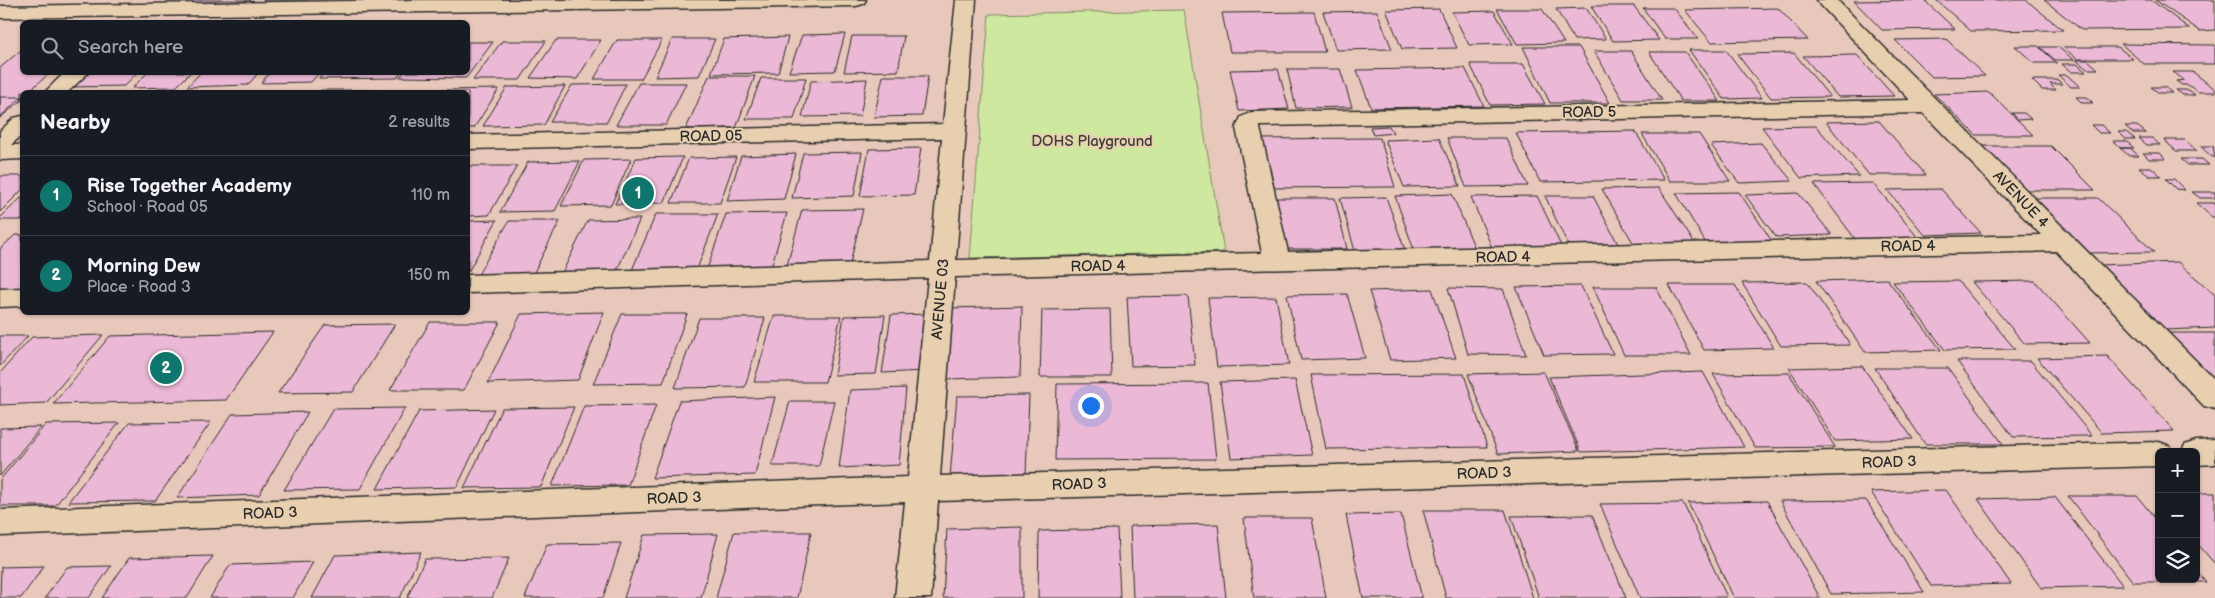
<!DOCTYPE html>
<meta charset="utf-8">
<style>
body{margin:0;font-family:"Balsamiq Sans",sans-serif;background:#20242c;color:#f1f3f6}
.controls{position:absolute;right:15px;bottom:15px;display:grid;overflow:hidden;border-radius:8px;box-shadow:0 1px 4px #0004}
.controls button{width:45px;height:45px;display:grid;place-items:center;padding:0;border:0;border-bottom:1px solid #363941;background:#171b24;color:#f1f3f6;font:25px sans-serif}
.you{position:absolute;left:1090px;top:405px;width:18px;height:18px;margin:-12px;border:4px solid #fff;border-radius:50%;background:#1a73e8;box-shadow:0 0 0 8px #1a73e833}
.badge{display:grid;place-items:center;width:32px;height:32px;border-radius:50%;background:#0f766e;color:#fff;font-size:16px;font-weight:700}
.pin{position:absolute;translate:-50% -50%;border:2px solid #fff;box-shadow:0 1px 5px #0006}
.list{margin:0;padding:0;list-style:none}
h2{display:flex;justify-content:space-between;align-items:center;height:65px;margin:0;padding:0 20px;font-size:21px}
h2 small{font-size:16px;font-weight:400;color:#9ea1a6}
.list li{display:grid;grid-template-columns:32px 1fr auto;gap:15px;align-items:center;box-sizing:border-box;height:80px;padding:0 20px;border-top:1px solid #363941}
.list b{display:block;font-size:19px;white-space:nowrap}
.list p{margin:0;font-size:16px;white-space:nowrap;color:#9ea1a6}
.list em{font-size:16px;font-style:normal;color:#9ea1a6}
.icon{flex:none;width:28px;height:28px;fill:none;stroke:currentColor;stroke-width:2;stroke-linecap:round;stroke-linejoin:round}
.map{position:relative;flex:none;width:2215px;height:598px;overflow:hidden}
.search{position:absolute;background:#171b24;box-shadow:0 1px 4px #0004;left:20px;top:20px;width:450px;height:55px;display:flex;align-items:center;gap:12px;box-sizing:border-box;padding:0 18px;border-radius:8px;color:#9ea1a6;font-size:19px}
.panel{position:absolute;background:#171b24;box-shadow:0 1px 4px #0004;left:20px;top:90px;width:450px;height:225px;border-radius:8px}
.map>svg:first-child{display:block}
.green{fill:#cee89f;stroke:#7c8a65}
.building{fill:#ebb8d5;stroke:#2b2b2b}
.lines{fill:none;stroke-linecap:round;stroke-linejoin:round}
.minor-casing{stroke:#2b2b2b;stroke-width:3}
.minor{fill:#e7cfaf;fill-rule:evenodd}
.labels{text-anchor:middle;stroke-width:4;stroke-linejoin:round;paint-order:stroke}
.street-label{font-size:15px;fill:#2b2b2b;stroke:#e7cfaf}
.park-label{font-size:15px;fill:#3b3e37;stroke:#e7cfaf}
</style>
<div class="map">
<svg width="2215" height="598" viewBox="0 0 2215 598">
<rect width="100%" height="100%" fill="#e8c8ba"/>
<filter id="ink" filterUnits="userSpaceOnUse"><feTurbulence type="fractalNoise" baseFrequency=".02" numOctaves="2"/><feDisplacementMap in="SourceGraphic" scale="10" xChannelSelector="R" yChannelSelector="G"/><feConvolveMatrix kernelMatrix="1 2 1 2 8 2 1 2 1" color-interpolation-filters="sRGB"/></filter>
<g filter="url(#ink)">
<!-- green -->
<path class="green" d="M 1184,10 L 1224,252 L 970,258 L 989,14 Z"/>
<!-- building -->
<path class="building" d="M 187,0 L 251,0 L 247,4 L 182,4 Z
M 264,0 L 309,0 L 306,4 L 260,4 Z
M 1924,0 L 1955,29 L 1882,30 L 1854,1 Z
M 1936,0 L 2026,0 L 2063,30 L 1971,31 Z
M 2044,0 L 2151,0 L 2190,29 L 2082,30 Z
M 2155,0 L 2215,0 L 2215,30 L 2200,31 Z
M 1591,6 L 1634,6 L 1659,40 L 1613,41 Z
M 1586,8 L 1606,39 L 1574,40 L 1556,9 Z
M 1643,8 L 1674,8 L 1698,39 L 1665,39 Z
M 1778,8 L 1808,40 L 1711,42 L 1685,10 Z
M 1439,9 L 1457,48 L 1402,49 L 1386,10 Z
M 1497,9 L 1542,9 L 1564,43 L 1517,44 Z
M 1377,11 L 1392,49 L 1336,50 L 1323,12 Z
M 1494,11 L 1513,44 L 1469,45 L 1452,12 Z
M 1314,12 L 1325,52 L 1230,52 L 1222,13 Z
M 845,34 L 835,71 L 789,72 L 802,35 Z
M 852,36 L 904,36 L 898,71 L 844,72 Z
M 788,37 L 778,73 L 711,74 L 724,39 Z
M 672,39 L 715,39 L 699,76 L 655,77 Z
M 1946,39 L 1985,76 L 1932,77 L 1895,40 Z
M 556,40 L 601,40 L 577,79 L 530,78 Z
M 617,40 L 662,40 L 641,79 L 594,79 Z
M 502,41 L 546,41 L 520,80 L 473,80 Z
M 468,42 L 493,42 L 466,78 L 400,77 L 404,72 L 468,72 Z
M 2121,44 L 2215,45 L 2215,64 L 2144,64 Z
M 2015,46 L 2038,46 L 2057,63 L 2034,63 Z
M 1523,47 L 1579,47 L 1610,103 L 1550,103 Z
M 2040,47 L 2058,47 L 2074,60 L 2055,60 Z
M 2063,47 L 2118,47 L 2133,59 L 2077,59 Z
M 22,49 L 22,72 L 51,72 L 28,92 L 22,92 L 22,97 L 0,117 L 0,68 Z
M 1689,50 L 1726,50 L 1762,98 L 1724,99 Z
M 1594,51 L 1631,51 L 1662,100 L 1623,100 Z
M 1649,52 L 1685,52 L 1720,101 L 1681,101 Z
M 1794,53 L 1830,97 L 1771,98 L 1737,54 Z
M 1857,55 L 1894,96 L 1838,97 L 1803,56 Z
M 2076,60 L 2088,60 L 2098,69 L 2087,69 Z
M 1470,64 L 1523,64 L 1545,104 L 1490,105 Z
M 2062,64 L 2077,64 L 2086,72 L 2071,72 Z
M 1465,68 L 1484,106 L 1371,108 L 1357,70 Z
M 1278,69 L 1289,109 L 1239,111 L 1230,70 Z
M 1287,69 L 1340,69 L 1352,107 L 1296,108 Z
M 86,72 L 138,72 L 124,86 L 70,87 Z
M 148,72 L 191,72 L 176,87 L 132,88 Z
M 201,72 L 259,72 L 248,85 L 187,87 Z
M 270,72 L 320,72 L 311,82 L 261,83 Z
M 324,72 L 401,72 L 397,78 L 319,79 Z
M 2173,72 L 2193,72 L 2215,89 L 2215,92 L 2198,92 L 2188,85 L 2182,85 L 2176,81 L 2184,80 Z
M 2058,75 L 2067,75 L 2080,87 L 2071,87 Z
M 709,76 L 755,76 L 736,128 L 686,129 Z
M 883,76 L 928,76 L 922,116 L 874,117 Z
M 761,78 L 806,78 L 794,119 L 746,119 Z
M 867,79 L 860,116 L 802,117 L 811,81 Z
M 2032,80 L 2058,80 L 2062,84 L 2050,84 L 2056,90 L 2042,90 Z
M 639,83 L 686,83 L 666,125 L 616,125 Z
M 626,84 L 607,122 L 550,122 L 572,85 Z
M 565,86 L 544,125 L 483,126 L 507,87 Z
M 2151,87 L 2165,87 L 2172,93 L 2159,93 Z
M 499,89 L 474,128 L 468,128 L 468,92 L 382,92 L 384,91 Z
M 321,90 L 378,90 L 376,92 L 319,92 Z
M 2176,90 L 2189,90 L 2195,95 L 2183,95 Z
M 1989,92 L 2033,135 L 1976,135 L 1934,94 Z
M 0,97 L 22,97 L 22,100 L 0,118 Z
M 2076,97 L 2087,97 L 2093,103 L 2082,103 Z
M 2012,113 L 2024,113 L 2031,119 L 2018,120 Z
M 1879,121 L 1926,175 L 1869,175 L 1826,122 Z
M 2091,125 L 2101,125 L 2110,133 L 2099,133 Z
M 1389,126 L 1393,133 L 1373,135 L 1370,127 Z
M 1816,126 L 1859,176 L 1801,178 L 1762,127 Z
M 2125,126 L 2137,126 L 2146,133 L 2133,133 Z
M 1635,131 L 1664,180 L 1540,182 L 1516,133 Z
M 2118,132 L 2126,132 L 2135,139 L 2126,139 Z
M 1642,134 L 1699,134 L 1730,181 L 1670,181 Z
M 1380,138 L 1395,187 L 1266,188 L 1257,139 Z
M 1439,138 L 1460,186 L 1404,187 L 1385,140 Z
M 1447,138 L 1506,138 L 1528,186 L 1466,187 Z
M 2139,138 L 2152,138 L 2160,145 L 2147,145 Z
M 2164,140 L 2185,140 L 2197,151 L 2176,151 Z
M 2113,141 L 2126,141 L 2134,148 L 2120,148 Z
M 1761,143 L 1792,181 L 1739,183 L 1711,145 Z
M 1980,146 L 2051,146 L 2095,190 L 2021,190 Z
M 2200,146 L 2213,146 L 2215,157 L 2212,157 Z
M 921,148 L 914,195 L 860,196 L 869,149 Z
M 2120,148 L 2130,148 L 2139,156 L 2129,156 Z
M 862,152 L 854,196 L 792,198 L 803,153 Z
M 2143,153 L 2160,153 L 2166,159 L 2149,159 Z
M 796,154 L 784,199 L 727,201 L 741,156 Z
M 683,157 L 664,203 L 615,204 L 636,158 Z
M 736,157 L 720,203 L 671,203 L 689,158 Z
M 631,159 L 611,205 L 561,206 L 584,160 Z
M 2181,159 L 2202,159 L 2209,165 L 2188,165 Z
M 580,161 L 555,211 L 500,212 L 528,162 Z
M 468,166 L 517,166 L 489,215 L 468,216 Z
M 2139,167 L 2151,167 L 2161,176 L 2149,176 Z
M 0,176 L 22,176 L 22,190 L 0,212 Z
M 2166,179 L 2174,179 L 2185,190 L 2176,189 Z
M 1873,183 L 1919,239 L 1856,240 L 1814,184 Z
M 1659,188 L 1695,244 L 1635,246 L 1602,189 Z
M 1941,189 L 1981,233 L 1925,235 L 1887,190 Z
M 1739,192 L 1774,244 L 1707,245 L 1676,193 Z
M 2192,192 L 2215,192 L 2215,198 L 2200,198 Z
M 1798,193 L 1832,235 L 1776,237 L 1745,195 Z
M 1452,194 L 1476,251 L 1415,253 L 1395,196 Z
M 1537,196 L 1564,252 L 1494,253 L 1471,197 Z
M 1545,196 L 1593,196 L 1618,244 L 1568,245 Z
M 22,197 L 22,220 L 0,220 L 0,218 Z
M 1386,197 L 1405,250 L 1355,251 L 1340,198 Z
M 1273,198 L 1335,198 L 1347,249 L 1282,249 Z
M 2033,198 L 2098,198 L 2154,252 L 2085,253 Z
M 2196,203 L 2215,203 L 2215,217 L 2212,217 Z
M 863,209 L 849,268 L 786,269 L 802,210 Z
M 787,213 L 770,271 L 706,272 L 726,214 Z
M 656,214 L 718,214 L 697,269 L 632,270 Z
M 640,219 L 614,277 L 560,277 L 588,220 Z
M 497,220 L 468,272 L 468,221 Z
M 509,221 L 560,221 L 531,278 L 476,278 Z
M 15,235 L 22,235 L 22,292 L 0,292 L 0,249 Z
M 2178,262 L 2215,295 L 2215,328 L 2165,330 L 2098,265 Z
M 1887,279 L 1941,350 L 1865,352 L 1816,281 Z
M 1958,281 L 2015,349 L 1945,350 L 1893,282 Z
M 2035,281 L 2090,343 L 2025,344 L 1972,282 Z
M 1807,282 L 1846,338 L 1850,345 L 1781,346 L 1742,283 Z
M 1669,285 L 1735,285 L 1774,348 L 1704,350 Z
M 1581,286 L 1613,354 L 1544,355 L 1516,287 Z
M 1593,287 L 1656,287 L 1691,355 L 1624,355 Z
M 1448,288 L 1503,289 L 1526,355 L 1468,354 Z
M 1432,289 L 1456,358 L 1390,360 L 1369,291 Z
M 1347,294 L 1365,358 L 1301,360 L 1287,295 Z
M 1188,296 L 1195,365 L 1131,366 L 1127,297 Z
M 1276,297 L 1289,365 L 1217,367 L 1208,298 Z
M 1022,306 L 1020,377 L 945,379 L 951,308 Z
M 1110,309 L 1112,377 L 1040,377 L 1042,310 Z
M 604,312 L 578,380 L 488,383 L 521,314 Z
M 622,314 L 687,314 L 663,383 L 593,384 Z
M 931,314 L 925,371 L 882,373 L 891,315 Z
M 885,315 L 876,374 L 834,375 L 844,316 Z
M 774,316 L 841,316 L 825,382 L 754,382 Z
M 699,318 L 765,318 L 745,387 L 675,388 Z
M 430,322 L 500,322 L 464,390 L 390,390 Z
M 395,324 L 353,392 L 278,393 L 325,325 Z
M 273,332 L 226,400 L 53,404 L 110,336 Z
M 2168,333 L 2215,333 L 2215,383 Z
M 103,335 L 46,403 L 0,405 L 0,373 L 32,337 Z
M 0,336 L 28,336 L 0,366 Z
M 2107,356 L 2174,431 L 2102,433 L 2037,358 Z
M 1957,361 L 2031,361 L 2092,436 L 2013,437 Z
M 1862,366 L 1913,439 L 1835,441 L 1789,368 Z
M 1875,368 L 1948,368 L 2003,444 L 1925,444 Z
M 1544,372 L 1579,451 L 1498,454 L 1468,374 Z
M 1703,372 L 1744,447 L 1581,452 L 1549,377 Z
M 1789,373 L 1835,447 L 1755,448 L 1713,374 Z
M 1464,374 L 1487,447 L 1326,449 L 1311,375 Z
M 1295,380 L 1312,455 L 1231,458 L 1220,382 Z
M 1208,383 L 1216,459 L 1055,460 L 1057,384 Z
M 906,388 L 899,465 L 839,468 L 850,390 Z
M 1029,395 L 1026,475 L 950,477 L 957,396 Z
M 775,397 L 755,475 L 652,478 L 679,401 Z
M 790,401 L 834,401 L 819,466 L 772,466 Z
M 656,405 L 628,485 L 552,486 L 584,406 Z
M 574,407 L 541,487 L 464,488 L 502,408 Z
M 405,408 L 360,489 L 284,490 L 333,409 Z
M 494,409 L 457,487 L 377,489 L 419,411 Z
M 308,412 L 259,495 L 177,498 L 232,414 Z
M 211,422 L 155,501 L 68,502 L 129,423 Z
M 119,423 L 55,506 L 0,506 L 0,480 L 46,424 Z
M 41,427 L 0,476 L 0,428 Z
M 1946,490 L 2011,584 L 1931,586 L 1871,492 Z
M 2196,493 L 2215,493 L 2215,564 L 2196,542 Z
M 2068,496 L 2137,496 L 2159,523 L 2159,579 L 2196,579 L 2196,569 L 2206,582 L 2133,582 Z
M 2055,497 L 2123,586 L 2041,588 L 1978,499 Z
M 1866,500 L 1924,592 L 1831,594 L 1780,501 Z
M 1767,501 L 1820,598 L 1734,598 L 1688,503 Z
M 1683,503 L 1727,597 L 1640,598 L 1600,504 Z
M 1423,510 L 1505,510 L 1533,598 L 1446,598 Z
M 1401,514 L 1422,598 L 1363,598 L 1346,515 Z
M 1592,515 L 1626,598 L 1539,598 L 1511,516 Z
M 1244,518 L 1312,518 L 1326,598 L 1254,598 Z
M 1218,524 L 1226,598 L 1133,598 L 1130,526 Z
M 1022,527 L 1022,598 L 943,598 L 947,529 Z
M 1117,529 L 1120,598 L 1038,598 L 1039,531 Z
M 734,532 L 811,532 L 797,598 L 716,598 Z
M 718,534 L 701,598 L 624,598 L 644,535 Z
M 621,543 L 603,598 L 525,598 L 547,544 Z
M 421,552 L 400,598 L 312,598 L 335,555 Z
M 213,556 L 187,598 L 102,598 L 129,558 Z
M 509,558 L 492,598 L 407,598 L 425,559 Z
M 313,562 L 293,598 L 210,598 L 230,565 Z
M 44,566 L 21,598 L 0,598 L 1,567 Z
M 111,566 L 89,598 L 45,598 L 67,567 Z"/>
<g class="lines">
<defs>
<path id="minor" d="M 425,0 L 866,0 L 863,4 L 856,6 L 0,18 L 0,6 Z
M 956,0 L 976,0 L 956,260 L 1262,253 L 1236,128 L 1241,117 L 1252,112 L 1910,100 L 1816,0 L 1837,0 L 2215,380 L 2215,409 L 2204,406 L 2056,251 L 955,277 L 940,476 L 2159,442 L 2170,446 L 2173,452 L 2159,452 L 2159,466 L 938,501 L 931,598 L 895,598 L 905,502 L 0,536 L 0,510 L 908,477 L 928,278 L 468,293 L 468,275 L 930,261 L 942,138 L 468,149 L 468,135 L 943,124 ZM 1923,113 L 2041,235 L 1288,252 L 1260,128 L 1260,126 Z
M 65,72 L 89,72 L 68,92 L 45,92 Z
M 22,116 L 22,135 L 11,145 L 22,145 L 22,159 L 0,160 L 0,131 L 14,118 Z
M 22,288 L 22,306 L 0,307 L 0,289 Z
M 2215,440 L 2215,464 L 2196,465 L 2196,452 L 2181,452 L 2185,445 L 2196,441 Z"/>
</defs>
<!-- minor casing -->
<use href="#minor" class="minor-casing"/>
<!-- minor -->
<use href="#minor" class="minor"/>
</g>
</g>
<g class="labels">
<!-- street labels -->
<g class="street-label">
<text transform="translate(1589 112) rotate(-1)" y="5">ROAD 5</text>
<text transform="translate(711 136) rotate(-1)" y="5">ROAD 05</text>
<text transform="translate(2021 199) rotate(46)" y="5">AVENUE 4</text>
<text transform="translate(1908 246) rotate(-1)" y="5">ROAD 4</text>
<text transform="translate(1503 257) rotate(-1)" y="5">ROAD 4</text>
<text transform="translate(1098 266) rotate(-1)" y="5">ROAD 4</text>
<text transform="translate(940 299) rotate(-85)" y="5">AVENUE 03</text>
<text transform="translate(1889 462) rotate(-2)" y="5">ROAD 3</text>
<text transform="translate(1484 473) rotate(-2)" y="5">ROAD 3</text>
<text transform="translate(1079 484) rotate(-2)" y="5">ROAD 3</text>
<text transform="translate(674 498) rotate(-2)" y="5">ROAD 3</text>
<text transform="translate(270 513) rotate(-2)" y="5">ROAD 3</text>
</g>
<!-- park labels -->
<g class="park-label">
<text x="1092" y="146">DOHS Playground</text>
</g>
</g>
</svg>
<div class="controls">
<button>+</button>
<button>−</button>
<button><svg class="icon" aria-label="layers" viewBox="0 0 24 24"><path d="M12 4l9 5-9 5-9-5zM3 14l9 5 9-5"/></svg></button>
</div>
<div class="you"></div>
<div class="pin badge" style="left:638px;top:193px">1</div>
<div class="pin badge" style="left:166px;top:368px">2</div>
<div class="search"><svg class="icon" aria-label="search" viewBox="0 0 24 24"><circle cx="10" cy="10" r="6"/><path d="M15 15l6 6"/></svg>Search here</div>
<section class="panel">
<h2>Nearby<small>2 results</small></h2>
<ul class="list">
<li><span class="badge">1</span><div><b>Rise Together Academy</b><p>School · Road 05</p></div><em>110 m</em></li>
<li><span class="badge">2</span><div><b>Morning Dew</b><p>Place · Road 3</p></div><em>150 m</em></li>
</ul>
</section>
</div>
